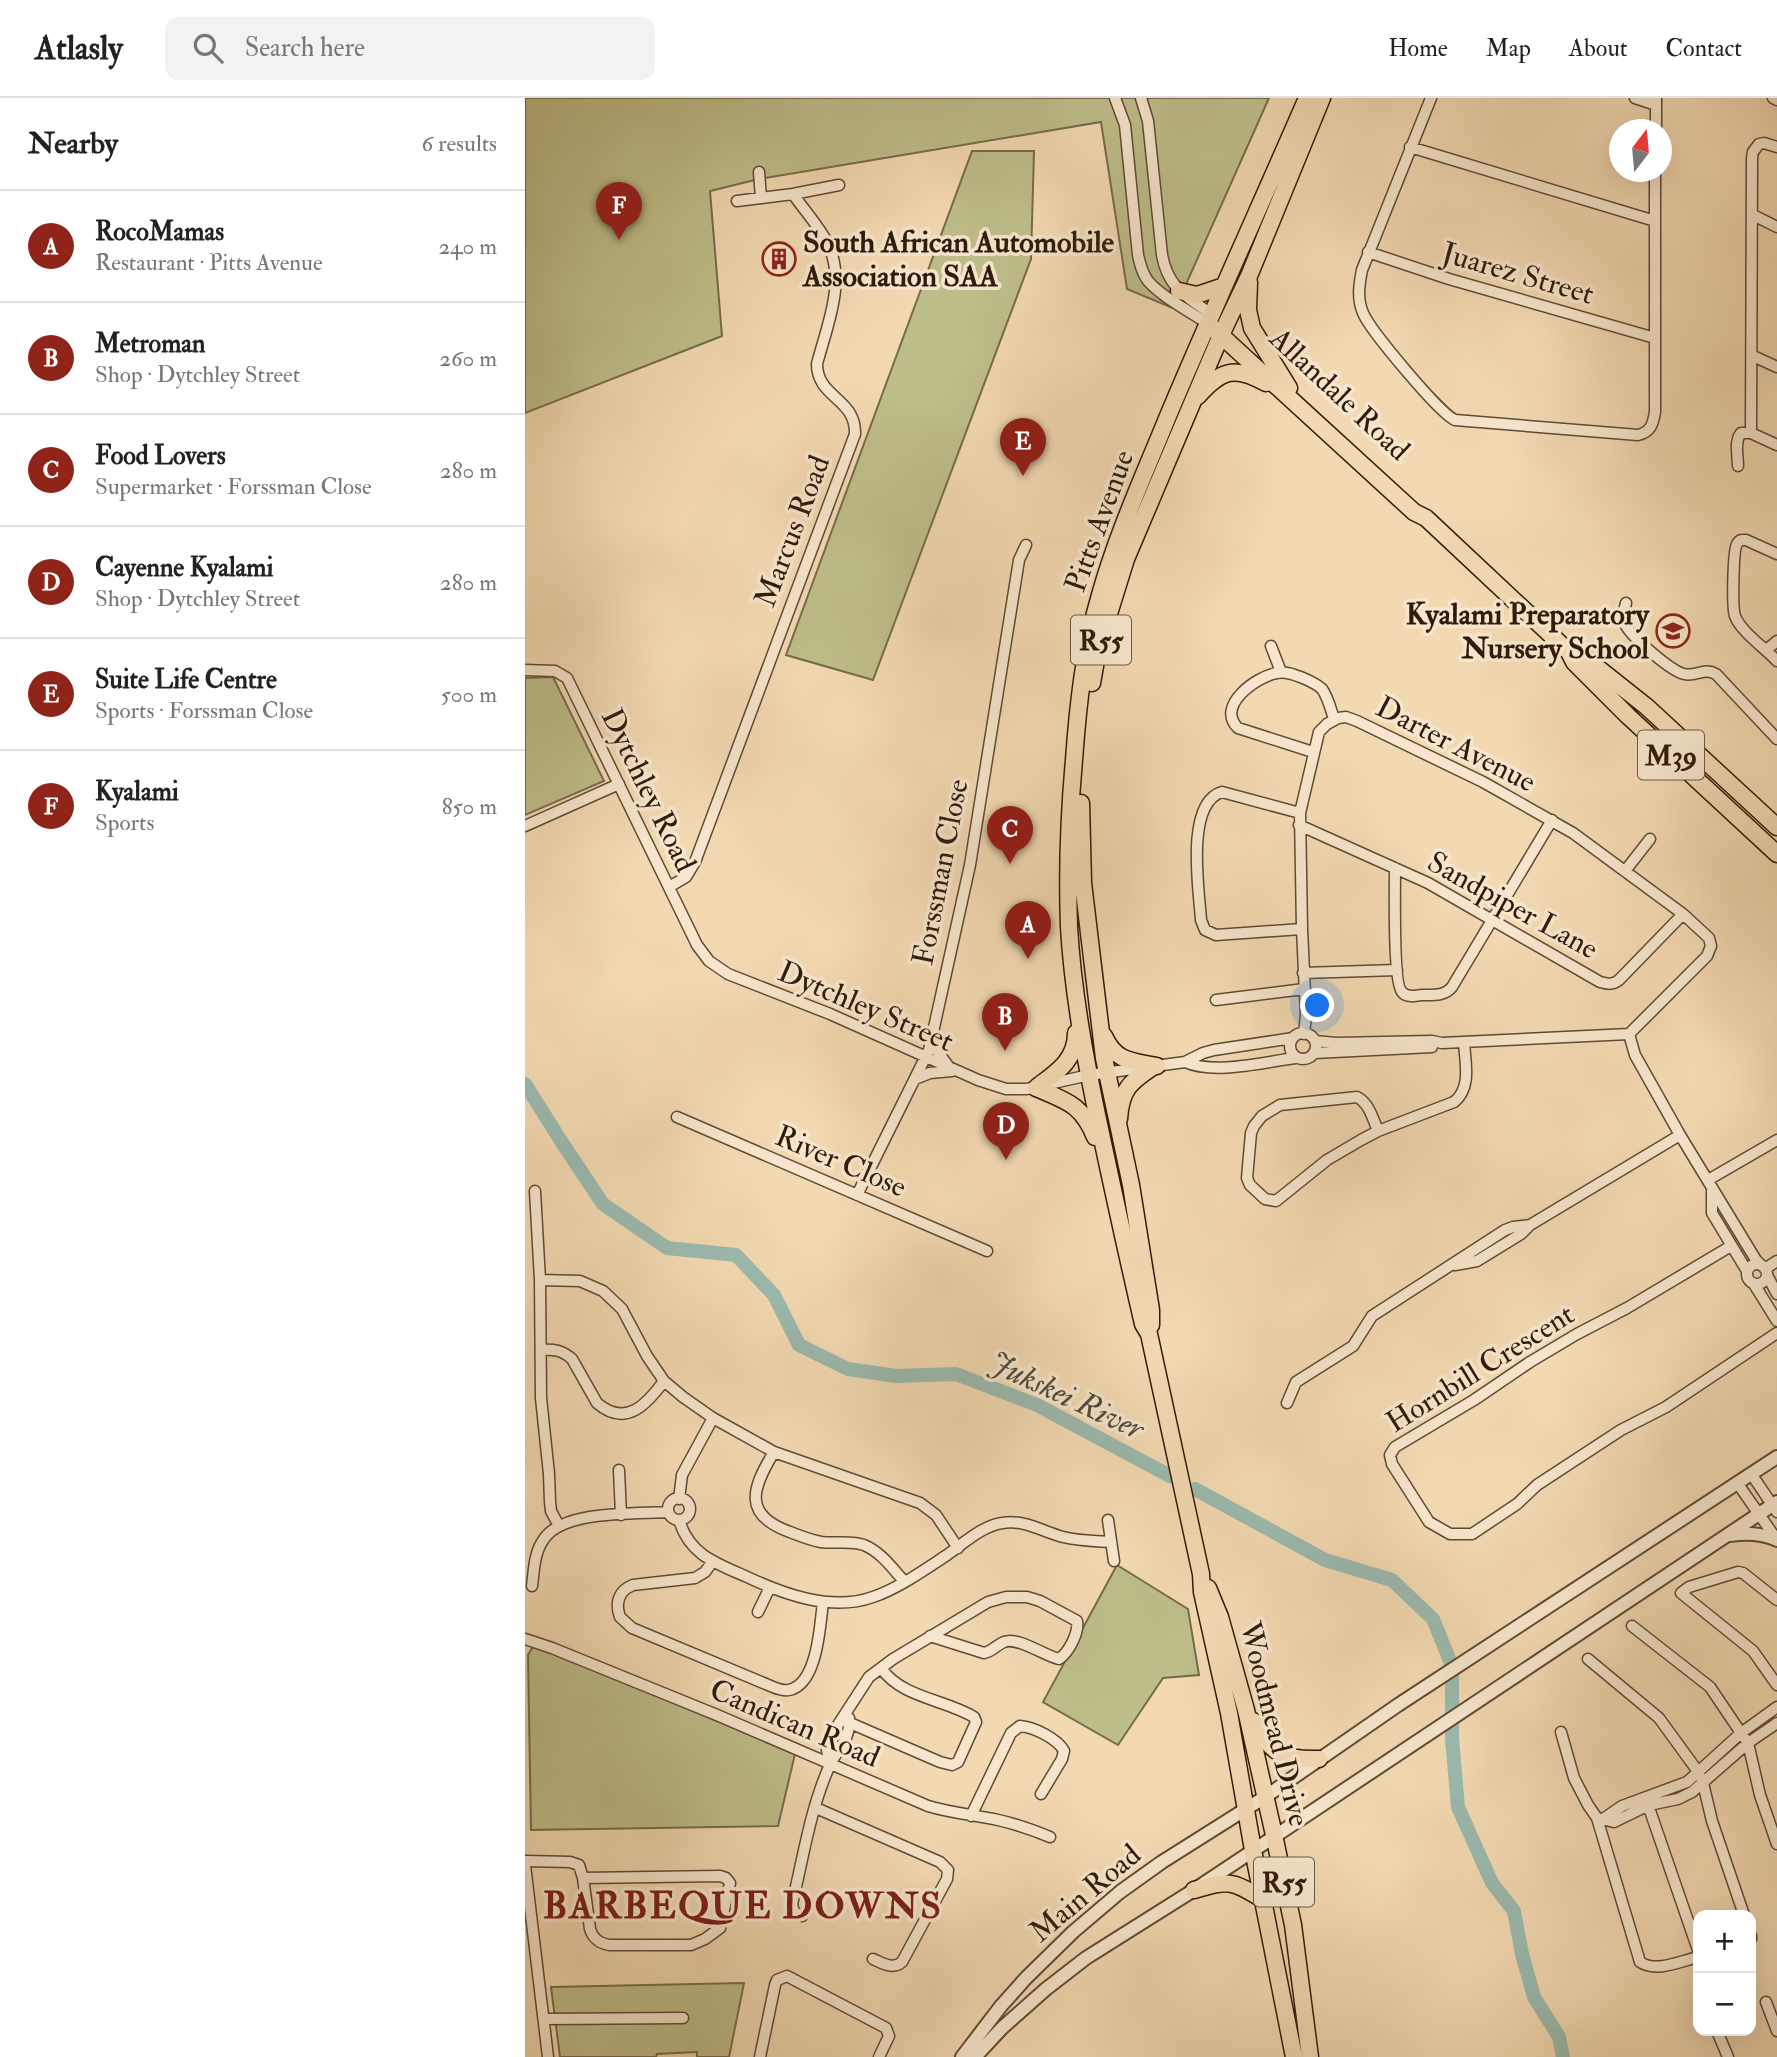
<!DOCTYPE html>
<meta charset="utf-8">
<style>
body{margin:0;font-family:"IM FELL Double Pica",serif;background:#f2f2f2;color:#222}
.controls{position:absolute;right:21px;bottom:21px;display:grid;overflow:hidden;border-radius:14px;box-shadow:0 7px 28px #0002}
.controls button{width:63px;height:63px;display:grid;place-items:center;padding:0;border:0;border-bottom:2px solid #e0e0e0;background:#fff;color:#222;font:35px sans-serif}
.compass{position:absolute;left:1084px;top:21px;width:63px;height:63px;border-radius:50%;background:#fff;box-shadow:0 7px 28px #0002;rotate:16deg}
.you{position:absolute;left:793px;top:908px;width:24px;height:24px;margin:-18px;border:5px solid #fff;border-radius:50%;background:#1a73e8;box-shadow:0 0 0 10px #1a73e833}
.badge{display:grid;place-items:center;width:46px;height:46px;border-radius:50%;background:#8f2418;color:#fff;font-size:23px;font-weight:700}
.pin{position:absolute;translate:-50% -58px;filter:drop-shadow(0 2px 4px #0008)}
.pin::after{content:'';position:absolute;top:37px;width:24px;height:21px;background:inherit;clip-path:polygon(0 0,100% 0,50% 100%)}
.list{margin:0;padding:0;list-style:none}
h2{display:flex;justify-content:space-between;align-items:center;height:91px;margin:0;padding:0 28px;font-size:30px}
h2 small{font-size:23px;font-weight:400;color:#767676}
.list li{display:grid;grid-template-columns:46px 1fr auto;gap:21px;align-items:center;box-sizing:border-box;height:112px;padding:0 28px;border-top:2px solid #e0e0e0}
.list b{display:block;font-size:26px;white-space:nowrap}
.list p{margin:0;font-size:23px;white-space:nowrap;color:#767676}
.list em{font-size:23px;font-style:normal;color:#767676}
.icon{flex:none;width:38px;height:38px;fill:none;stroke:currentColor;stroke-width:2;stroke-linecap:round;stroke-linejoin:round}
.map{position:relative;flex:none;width:1252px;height:1959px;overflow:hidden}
header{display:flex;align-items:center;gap:42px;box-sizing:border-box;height:98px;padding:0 35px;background:#fff;border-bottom:2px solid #e0e0e0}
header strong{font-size:33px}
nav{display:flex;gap:38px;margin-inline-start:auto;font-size:24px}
.search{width:490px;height:63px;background:#f2f2f2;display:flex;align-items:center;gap:18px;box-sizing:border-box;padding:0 24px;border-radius:14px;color:#767676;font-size:26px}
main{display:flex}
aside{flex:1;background:#fff}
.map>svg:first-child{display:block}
.green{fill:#bebe8a;stroke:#766c4a;stroke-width:2}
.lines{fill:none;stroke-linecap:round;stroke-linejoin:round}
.river{stroke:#9bbaaf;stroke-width:14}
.minor-casing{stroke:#604a34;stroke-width:13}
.tertiary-casing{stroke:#604a34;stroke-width:16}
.primary-casing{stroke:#2f1b0a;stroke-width:19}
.minor{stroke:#f7e6cd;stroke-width:10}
.tertiary{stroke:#f7e6cd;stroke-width:12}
.primary{stroke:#f3d9b2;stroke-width:16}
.labels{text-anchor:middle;stroke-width:7;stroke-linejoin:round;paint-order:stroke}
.shield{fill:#f7e6cd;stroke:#6b5844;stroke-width:2}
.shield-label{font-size:28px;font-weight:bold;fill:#2f1b0a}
.poi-label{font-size:30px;font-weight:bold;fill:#2f1b0a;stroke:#f7e6cd;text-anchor:start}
.street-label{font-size:30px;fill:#2f1b0a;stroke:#f7e6cd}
.water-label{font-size:32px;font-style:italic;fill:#4f4b3c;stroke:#f7e6cd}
.district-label{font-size:37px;font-weight:bold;letter-spacing:2px;fill:#7a1f14;stroke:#f7e6cd}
</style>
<header>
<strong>Atlasly</strong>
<div class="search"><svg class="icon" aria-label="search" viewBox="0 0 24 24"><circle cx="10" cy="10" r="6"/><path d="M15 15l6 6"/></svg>Search here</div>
<nav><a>Home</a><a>Map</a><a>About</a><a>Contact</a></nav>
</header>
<main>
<aside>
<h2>Nearby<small>6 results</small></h2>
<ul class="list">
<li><span class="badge">A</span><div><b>RocoMamas</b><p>Restaurant · Pitts Avenue</p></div><em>240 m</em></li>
<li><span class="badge">B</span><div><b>Metroman</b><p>Shop · Dytchley Street</p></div><em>260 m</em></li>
<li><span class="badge">C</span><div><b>Food Lovers</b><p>Supermarket · Forssman Close</p></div><em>280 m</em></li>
<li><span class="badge">D</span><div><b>Cayenne Kyalami</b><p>Shop · Dytchley Street</p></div><em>280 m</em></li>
<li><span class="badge">E</span><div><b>Suite Life Centre</b><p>Sports · Forssman Close</p></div><em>500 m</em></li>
<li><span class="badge">F</span><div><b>Kyalami</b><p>Sports</p></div><em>850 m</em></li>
</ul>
</aside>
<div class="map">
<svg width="1252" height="1959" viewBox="0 0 1252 1959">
<rect width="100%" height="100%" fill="#f3d9b2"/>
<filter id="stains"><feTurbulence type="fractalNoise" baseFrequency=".00286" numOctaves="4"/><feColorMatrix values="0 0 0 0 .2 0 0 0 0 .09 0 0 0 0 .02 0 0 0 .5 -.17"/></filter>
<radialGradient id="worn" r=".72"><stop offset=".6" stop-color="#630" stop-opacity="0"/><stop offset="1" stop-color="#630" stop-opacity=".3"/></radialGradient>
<!-- green -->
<path class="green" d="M 0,0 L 744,0 L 650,211 L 602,191 L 576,24 L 234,81 L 185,93 L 197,238 L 0,315 Z
M 447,53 L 509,53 L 506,161 L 348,582 L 261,557 Z
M 28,579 L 79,683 L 0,717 L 0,580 Z
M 592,1467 L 663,1511 L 674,1577 L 638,1580 L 593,1647 L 518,1604 Z
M 16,1549 L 270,1656 L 253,1728 L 6,1732 L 3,1557 L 7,1550 Z
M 219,1885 L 204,1959 L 172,1959 L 172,1954 L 132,1956 L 131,1959 L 35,1959 L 26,1889 Z"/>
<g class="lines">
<!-- river -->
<path class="river" d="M 0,986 L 36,1043 L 78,1106 L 142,1150 L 211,1157 L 249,1197 L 274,1247 L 323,1271 L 371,1278 L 431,1276 L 512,1307 L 645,1378
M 670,1391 L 800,1462 L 867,1482 L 908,1521 L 927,1568 L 927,1641 L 933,1709 L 967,1785 L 989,1813 L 997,1856 L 1009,1899 L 1034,1939 L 1038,1959"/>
<defs>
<path id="minor" d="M 590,0 L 600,27 L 613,157 C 615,166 617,175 623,183 C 637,199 664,213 682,225
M 616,0 L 623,23 L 637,157 C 643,190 661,198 686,216
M 906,0 L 837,172 C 834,187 832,201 838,215 C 845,232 915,316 930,322 L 1113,337 C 1126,334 1128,326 1130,314 L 1130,74
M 1110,0 L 1131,7
M 1248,0 L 1252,2
M 1131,32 L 1131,0
M 885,49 L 1130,123
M 234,74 L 236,100
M 212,103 L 268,96 L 314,87
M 1228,117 L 1252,129
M 843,154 L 924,181 L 1130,240
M 1228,258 L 1252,269
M 1226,335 L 1227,60 L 1228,54 L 1234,46 L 1239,45 L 1252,49
M 1213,368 C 1213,358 1209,343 1216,335 L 1226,335 L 1252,347
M 1252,456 L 1221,442 C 1216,442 1215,441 1212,446 C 1208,452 1207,510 1210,518 C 1216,534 1240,550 1252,563
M 1101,505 C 1099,512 1097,519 1100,526 C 1106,539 1146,573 1159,576 C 1171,579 1179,569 1191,576 L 1252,641
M 746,548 L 756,574
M 1241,552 L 1252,543
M 0,572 L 30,573 L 42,580 L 172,847 L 184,863 L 203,876 L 305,916 L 453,982 L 481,991 L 502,991 L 564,977 L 660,964 L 678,955 L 689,952 L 768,940
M 788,654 L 713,630 C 690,608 732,578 752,575 C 761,573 770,577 778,580 C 785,583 792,586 797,591 C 803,599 806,612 809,621
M 775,715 L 697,694 C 660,705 674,792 676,822 L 680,832 L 691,837 L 777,831
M 774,727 L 903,785 L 1075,884 C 1082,886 1088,887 1094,882 L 1158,816
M 0,728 L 94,686
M 870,770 C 870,788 868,886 877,894 C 882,900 891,898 897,897 C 909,897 920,898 927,889 L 1027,722
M 1100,773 L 1125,741
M 144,789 L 161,779 L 170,764 L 330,336 C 331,300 292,300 292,266 C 302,227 322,183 302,144 C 293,127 279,112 268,96
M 778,875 L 872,872
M 691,902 L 779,891
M765 948a13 13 0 1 1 26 0a13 13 0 1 1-26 0Z
M 779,936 L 781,917 L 777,831 L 775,715 L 794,634 L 802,626 L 813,620 L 821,619 L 832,623 L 958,684 L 1048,735 L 1158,816 L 1184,840 L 1186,848 L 1182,858 L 1104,936
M 1104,936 L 1110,957 L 1155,1037 L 1231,1162 L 1237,1168
M 407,939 L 412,953 L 424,969
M 790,943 L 811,945 L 907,943 L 917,945 L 1104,936
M 789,955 L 907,949
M 660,964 C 690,977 738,964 771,960
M 390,981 L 405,975 L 427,973
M 152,1019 L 462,1153
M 853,1033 C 848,1021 844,1005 832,999 L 755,1007 L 737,1018 L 729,1028 L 726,1035 L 722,1080 L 725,1087 L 740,1101 L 751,1103 L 802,1062 L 836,1042 L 853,1033 L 929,1004 C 947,990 940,964 939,944
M 1183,1082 L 1252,1042
M 1187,1092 L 1187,1115 L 1222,1173
M 10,1093 L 15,1182 L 16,1300 L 24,1376 L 25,1404 L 26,1413 L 34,1428
M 332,1097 L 404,952 L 445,767 L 494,462 L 501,447
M 1206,1148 L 1102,1210 L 1052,1236 L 1005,1264 L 949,1302 L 870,1349 L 865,1357 L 867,1366 L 904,1424 L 925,1436 L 947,1436 L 992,1406 L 1012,1387 L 1096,1332 L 1141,1309 L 1252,1235
M1222 1176a10 10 0 1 1 20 0a10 10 0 1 1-20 0Z
M 930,1167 L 952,1163 L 996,1136 L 1005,1127 L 1155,1037
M 1240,1171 L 1252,1163
M 1242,1177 L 1252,1196
M 15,1182 L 55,1183 L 78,1193 L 97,1211 L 122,1258 L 139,1283 L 158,1299 L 188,1320 L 249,1354 L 395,1405 L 411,1417 L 433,1450
M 1229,1186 L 1252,1223
M 16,1252 C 29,1251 37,1252 47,1261 L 72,1305 C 101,1330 122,1306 139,1283
M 762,1305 L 771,1284 L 828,1248 L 847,1218 L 980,1132 L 988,1129 L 1005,1127
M 249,1354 C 227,1390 217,1417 265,1434 C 275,1438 285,1442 296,1444 C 310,1446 326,1442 339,1447 C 356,1454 367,1470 379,1483
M 94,1372 L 96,1417
M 1227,1377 L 1252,1414
M 1213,1386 L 1252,1442
M143 1411a11 11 0 1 1 22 0a11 11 0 1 1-22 0Z
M 154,1401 L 157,1377 L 188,1320
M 154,1422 C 164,1456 190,1465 220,1478 C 258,1496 306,1514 348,1499 C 374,1490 399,1472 422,1457 C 439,1445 457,1428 477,1425 C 500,1421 518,1434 538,1439 C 554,1443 570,1443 586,1444
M 583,1422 L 589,1463
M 188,1463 L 180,1474 L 170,1480 L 108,1487 C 93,1493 90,1505 95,1519 L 107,1530 L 248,1589 C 253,1591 259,1593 264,1592 C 293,1586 295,1526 298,1504
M 7,1488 C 9,1473 9,1454 19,1441 C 38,1412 111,1416 143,1414
M 1252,1502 L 1218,1475 L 1213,1474 L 1164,1489 L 1156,1495 L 1228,1553 L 1252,1587
M 233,1514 L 245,1489
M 1107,1528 L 1185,1589 L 1216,1635 L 1223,1645 L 1235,1697 L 1252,1746
M 0,1541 L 27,1550 L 192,1617 L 403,1708 C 426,1715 450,1717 473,1722 C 491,1726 508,1732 525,1739
M 1063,1561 L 1134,1620 L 1174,1675 L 1178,1685 L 1187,1723 L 1219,1817
M 325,1625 L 415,1664 L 427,1667 L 433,1664 L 451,1624 L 449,1619 C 419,1601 377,1600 356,1570
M 1036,1634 L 1049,1680 L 1063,1707 L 1072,1720 L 1089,1724 L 1124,1707 L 1153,1701 L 1167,1694 L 1223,1645 L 1252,1625
M 305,1666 L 302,1652 L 309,1633 L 344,1579 L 368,1561 L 463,1504 L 481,1499 L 502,1499 L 515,1503 L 552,1523 C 554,1535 544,1554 534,1561 C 520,1558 492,1538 479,1544 C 471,1547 468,1553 459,1555 L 405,1538
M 1122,1704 L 1173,1852
M 291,1710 L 415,1764 L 423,1772 L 422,1781 L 377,1864 C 368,1872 357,1865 348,1861
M 446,1718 L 486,1635 L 495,1628 C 509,1629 533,1641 539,1653 L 537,1661 L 516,1696
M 1072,1720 L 1115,1864 C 1131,1875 1156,1863 1173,1859
M 1078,1721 L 1097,1708 L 1162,1684 L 1216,1635 L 1252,1609
M 0,1763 L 45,1764 L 54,1767 L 58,1780 L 65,1831 C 68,1841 74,1845 84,1847 L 166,1847 L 180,1841 L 195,1830 L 205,1785 L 201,1780 L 195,1778 L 58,1780
M 0,1767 L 23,1959
M 277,1818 L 269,1814 L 267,1806 C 278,1761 285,1712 304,1669 C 311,1652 326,1643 324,1620
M 1226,1838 L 1226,1841
M 1241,1904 L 1252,1933
M 19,1921 L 158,1920
M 1192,1933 L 1203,1959
M 235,1959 L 250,1887 L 252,1882 L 262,1878 L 361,1930 L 364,1938 L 354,1959"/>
<path id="tertiary" d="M 1205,1437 C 1222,1435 1236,1435 1252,1442
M 437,1959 L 476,1908 L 501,1880 L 548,1834 L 595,1794 L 637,1764 L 740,1699 L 873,1607 L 1252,1359
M 450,1959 L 477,1930 L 521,1891 L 561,1860 L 669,1792 L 1252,1404"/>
<path id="primary" d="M 724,184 L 723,212 L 727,230 L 764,290
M 654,193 L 672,197 L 699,188
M 689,231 L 889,414 L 901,420 L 1044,554 L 1049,564 L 1103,618 L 1252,756
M 673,298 C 697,271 710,268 741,285
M 1044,554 L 1059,559 L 1122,609 L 1252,729
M 567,585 L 573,551 L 601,461 L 696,237 L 724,178 L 797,0
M 556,705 L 558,785 L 579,960 L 606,1087 L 626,1212 L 626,1227
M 579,938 C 591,964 606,963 632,968
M 512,989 C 532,974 551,962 551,935
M 511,990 C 541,1003 557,1006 570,1039
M 594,1021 C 596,991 605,984 629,968
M 683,1490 L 695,1519 L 721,1612 L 749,1737 L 768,1827 L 785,1959
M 728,1623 C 747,1656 757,1662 794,1661
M 669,1792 C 704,1782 706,1782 737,1801
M 769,1959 L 728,1752 L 704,1615 L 677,1494 L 676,1476 L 624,1236 L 618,1226 C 603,1161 589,1097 575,1031 C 561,965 548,897 544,829 C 542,773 544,717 549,662 C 553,606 559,551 575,497 C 592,436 619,377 643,318 C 688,211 736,106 782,0"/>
</defs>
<!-- minor casing -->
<use href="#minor" class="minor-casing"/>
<!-- tertiary casing -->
<use href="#tertiary" class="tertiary-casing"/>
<!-- primary casing -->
<use href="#primary" class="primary-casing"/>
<!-- minor -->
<use href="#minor" class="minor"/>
<!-- tertiary -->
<use href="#tertiary" class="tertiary"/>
<!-- primary -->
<use href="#primary" class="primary"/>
</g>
<!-- icons -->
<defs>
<symbol id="building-ring" viewBox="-11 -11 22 22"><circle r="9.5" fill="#f7e6cd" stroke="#8f2418" stroke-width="1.5"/><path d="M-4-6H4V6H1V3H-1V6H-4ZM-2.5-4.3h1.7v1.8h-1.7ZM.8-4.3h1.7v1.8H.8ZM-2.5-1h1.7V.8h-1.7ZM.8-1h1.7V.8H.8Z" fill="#8f2418"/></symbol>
<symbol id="school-ring" viewBox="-11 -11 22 22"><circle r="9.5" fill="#f7e6cd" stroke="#8f2418" stroke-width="1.5"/><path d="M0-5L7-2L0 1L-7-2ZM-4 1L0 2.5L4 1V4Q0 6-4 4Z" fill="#8f2418"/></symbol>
</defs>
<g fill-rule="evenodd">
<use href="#building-ring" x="235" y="142" width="38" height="38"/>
<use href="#school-ring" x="1129" y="514" width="38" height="38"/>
</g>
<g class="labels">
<!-- shield labels -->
<g class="shield">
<rect x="546" y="517.5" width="60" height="49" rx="5"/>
<rect x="1113" y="632.5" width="66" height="49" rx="5"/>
<rect x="729" y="1759.5" width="60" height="49" rx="5"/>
</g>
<g class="shield-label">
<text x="576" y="552">R55</text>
<text x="1146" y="667">M39</text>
<text x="759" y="1794">R55</text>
</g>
<!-- poi labels -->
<g class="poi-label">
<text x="278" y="154">South African Automobile<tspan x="278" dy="34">Association SAA</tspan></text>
<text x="1124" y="526" text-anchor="end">Kyalami Preparatory<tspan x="1124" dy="34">Nursery School</tspan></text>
</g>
<!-- street labels -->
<g class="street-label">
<text transform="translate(993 175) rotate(16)" y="10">Juarez Street</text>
<text transform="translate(815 296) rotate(43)" y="10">Allandale Road</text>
<text transform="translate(574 423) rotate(-70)" y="10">Pitts Avenue</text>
<text transform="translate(267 433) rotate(-69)" y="10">Marcus Road</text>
<text transform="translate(931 646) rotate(27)" y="10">Darter Avenue</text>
<text transform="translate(124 692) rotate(64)" y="10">Dytchley Road</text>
<text transform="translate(415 774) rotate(-79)" y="10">Forssman Close</text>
<text transform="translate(988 807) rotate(29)" y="10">Sandpiper Lane</text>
<text transform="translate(341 908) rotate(23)" y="10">Dytchley Street</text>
<text transform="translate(316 1063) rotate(23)" y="10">River Close</text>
<text transform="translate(955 1270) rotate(-32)" y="10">Hornbill Crescent</text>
<text transform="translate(270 1625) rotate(23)" y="10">Candican Road</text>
<text transform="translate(750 1626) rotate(76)" y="10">Woodmead Drive</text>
<text transform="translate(560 1795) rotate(-40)" y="10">Main Road</text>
</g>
<!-- water labels -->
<g class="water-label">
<text transform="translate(542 1297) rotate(25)" y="11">Jukskei River</text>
</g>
<!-- district labels -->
<g class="district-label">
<text x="218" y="1820">BARBEQUE DOWNS</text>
</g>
</g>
<rect width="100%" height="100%" filter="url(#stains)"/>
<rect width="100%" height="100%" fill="url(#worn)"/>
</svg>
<div class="controls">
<button>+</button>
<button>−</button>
</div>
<svg class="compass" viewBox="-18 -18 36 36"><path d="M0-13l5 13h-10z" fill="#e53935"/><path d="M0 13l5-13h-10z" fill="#767676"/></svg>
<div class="you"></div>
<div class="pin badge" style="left:503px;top:861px">A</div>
<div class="pin badge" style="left:480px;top:953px">B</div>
<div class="pin badge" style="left:485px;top:766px">C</div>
<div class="pin badge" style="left:481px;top:1062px">D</div>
<div class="pin badge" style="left:498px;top:378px">E</div>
<div class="pin badge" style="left:94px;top:142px">F</div>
</div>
</main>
